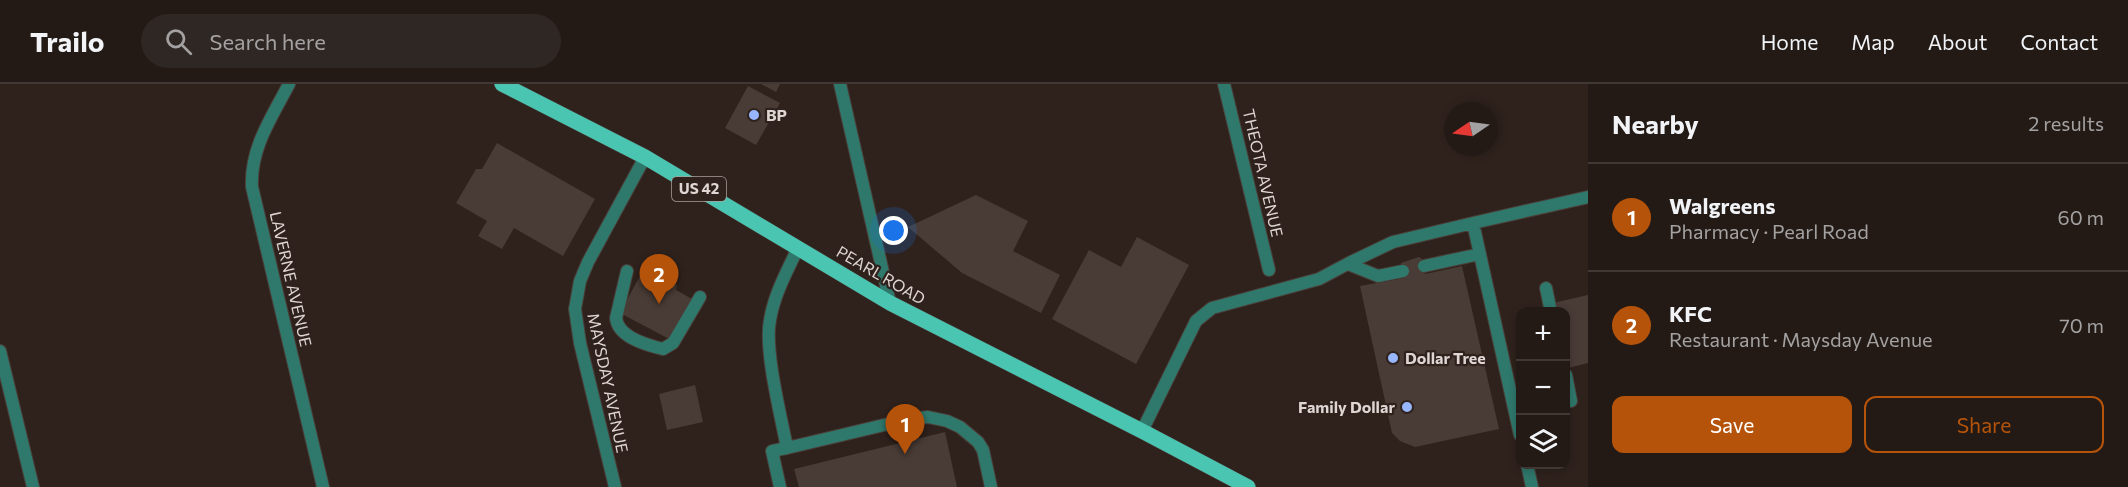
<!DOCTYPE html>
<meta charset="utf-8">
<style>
body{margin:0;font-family:Commissioner,sans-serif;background:#2f2723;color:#f1f3f6}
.controls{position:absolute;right:18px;bottom:18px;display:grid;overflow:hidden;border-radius:12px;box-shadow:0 3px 9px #0003}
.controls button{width:54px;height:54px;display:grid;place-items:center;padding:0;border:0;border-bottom:2px solid #403835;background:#231a16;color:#f1f3f6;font:30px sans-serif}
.compass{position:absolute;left:1444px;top:18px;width:54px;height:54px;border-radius:50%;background:#231a16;box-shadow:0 3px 9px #0003;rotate:257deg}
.you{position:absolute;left:894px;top:147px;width:21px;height:21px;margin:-15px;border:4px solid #fff;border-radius:50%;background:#1a73e8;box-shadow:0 0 0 9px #1a73e833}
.badge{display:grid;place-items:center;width:39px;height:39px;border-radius:50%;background:#b45309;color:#fff;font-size:20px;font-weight:700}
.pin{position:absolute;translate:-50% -50px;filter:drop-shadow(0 2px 3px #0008)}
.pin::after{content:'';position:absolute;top:32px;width:21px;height:18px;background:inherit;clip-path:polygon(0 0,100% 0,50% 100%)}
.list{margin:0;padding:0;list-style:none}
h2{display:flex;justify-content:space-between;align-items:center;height:78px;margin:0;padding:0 24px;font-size:26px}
h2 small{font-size:20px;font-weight:400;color:#a3a1a1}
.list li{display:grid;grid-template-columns:39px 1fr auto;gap:18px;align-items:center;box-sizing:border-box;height:108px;padding:0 24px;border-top:2px solid #403835}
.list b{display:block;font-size:22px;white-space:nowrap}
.list p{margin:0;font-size:20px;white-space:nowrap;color:#a3a1a1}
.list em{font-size:20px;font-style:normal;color:#a3a1a1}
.actions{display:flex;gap:12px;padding:18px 24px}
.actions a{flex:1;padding:14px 0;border:2px solid #b45309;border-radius:12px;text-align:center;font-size:21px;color:#b45309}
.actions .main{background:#b45309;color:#fff}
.icon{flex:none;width:33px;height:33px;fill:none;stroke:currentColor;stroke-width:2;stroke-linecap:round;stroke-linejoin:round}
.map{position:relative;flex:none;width:1588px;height:403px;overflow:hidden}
header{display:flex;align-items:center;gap:36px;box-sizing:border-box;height:84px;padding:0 30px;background:#231a16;border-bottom:2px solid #403835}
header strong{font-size:28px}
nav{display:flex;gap:33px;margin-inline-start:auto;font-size:21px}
.search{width:420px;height:54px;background:#2f2723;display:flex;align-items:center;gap:15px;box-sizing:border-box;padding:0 21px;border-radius:33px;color:#a3a1a1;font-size:22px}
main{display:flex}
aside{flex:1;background:#231a16}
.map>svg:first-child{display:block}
.building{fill:#493b35}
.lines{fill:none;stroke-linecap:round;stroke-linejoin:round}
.lane-casing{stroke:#4b3f3a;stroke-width:14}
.street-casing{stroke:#4b3f3a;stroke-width:14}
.primary-casing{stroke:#4b3f3a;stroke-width:16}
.lane{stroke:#2f786c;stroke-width:12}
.street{stroke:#2f786c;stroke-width:12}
.primary{stroke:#4ac5b2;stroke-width:15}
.poi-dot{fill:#98b6fd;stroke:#2f221d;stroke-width:2}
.labels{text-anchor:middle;stroke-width:4.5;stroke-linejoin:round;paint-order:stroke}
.shield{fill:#2f221d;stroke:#aaa09c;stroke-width:1.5}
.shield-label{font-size:15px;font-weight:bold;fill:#dfd6d3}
.poi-label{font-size:16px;font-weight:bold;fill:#dfd6d3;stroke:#2f221d;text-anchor:start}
.street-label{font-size:16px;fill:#dfd6d3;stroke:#2f221d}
</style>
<header>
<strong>Trailo</strong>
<div class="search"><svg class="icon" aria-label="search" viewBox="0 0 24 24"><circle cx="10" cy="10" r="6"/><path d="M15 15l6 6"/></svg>Search here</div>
<nav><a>Home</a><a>Map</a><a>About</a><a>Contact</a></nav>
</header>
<main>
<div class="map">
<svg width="1588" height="403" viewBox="0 0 1588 403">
<rect width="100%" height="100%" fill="#2f221d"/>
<!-- building -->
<path class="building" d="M 761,0 L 780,0 L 776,8 Z
M 748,2 L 780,19 L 756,61 L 725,44 Z
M 497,59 L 595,115 L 563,172 L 514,144 L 502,165 L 478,152 L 487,137 L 456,119 L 476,85 L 482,85 Z
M 976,111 L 1028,137 L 1013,167 L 1060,191 L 1041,229 L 962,189 L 908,143 Z
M 1137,153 L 1189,181 L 1136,280 L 1052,235 L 1089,166 L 1121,183 Z
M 1419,173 L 1422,175 L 1425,190 L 1462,182 L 1499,345 L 1415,363 L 1400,357 L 1392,349 L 1360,202 L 1404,194 L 1401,179 Z
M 642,188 L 659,197 L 662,192 L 677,201 L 676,206 L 692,215 L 671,256 L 620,229 Z
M 1588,211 L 1588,279 L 1568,284 L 1566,273 L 1566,228 L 1555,228 L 1553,219 Z
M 695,301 L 703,338 L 667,346 L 659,310 Z
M 945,348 L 957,403 L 799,403 L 794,385 Z"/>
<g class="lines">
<defs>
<path id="lane" d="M 1348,180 L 1378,192 L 1403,187
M 1424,182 L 1480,170
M 627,187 L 616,234 C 618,253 646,261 663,265 L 673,259 L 700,213
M 1546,204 L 1551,228
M 1566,291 L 1571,317
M 1142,347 L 1196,237 L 1212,224 L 1319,195 L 1351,178 L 1393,158 L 1473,139
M 1520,351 L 1473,139 L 1588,113
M 787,364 L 905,336 L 928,333 L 947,337 L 960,343 L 978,358 L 983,366 L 991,403
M 1527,380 L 1532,403
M 780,403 L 772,367 L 787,364 C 781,332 764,266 770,236 C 774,211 787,187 798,164"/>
<path id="street" d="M 289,0 C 272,33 250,64 252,103 L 323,403
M 840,0 L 890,219
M 1224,0 L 1269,186
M 0,267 L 33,403
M 615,403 L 580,259 L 575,225 L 580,197 L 588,178 L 645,73"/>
<path id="primary" d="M 502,0 L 645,73 L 890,219 L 1142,347 L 1248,403"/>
</defs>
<!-- lane casing -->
<use href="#lane" class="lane-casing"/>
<!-- street casing -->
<use href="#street" class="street-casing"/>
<!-- primary casing -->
<use href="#primary" class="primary-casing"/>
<!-- lane -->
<use href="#lane" class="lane"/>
<!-- street -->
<use href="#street" class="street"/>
<!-- primary -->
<use href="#primary" class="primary"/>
</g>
<!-- markers -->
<g class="poi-dot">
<circle cx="754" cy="31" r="6"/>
<circle cx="1393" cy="274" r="6"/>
<circle cx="1407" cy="323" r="6"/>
</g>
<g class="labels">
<!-- shield labels -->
<rect class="shield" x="672" y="93" width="54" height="24" rx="4.5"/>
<g class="shield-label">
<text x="699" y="110">US 42</text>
</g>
<!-- poi labels -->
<g class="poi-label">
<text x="766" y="37">BP</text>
<text x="1405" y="280">Dollar Tree</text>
<text x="1395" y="329" text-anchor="end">Family Dollar</text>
</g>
<!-- street labels -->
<g class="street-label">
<text transform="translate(1263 89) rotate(77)" y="6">THEOTA AVENUE</text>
<text transform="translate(881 191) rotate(30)" y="6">PEARL ROAD</text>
<text transform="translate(291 195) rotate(77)" y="6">LAVERNE AVENUE</text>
<text transform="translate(608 299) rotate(78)" y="6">MAYSDAY AVENUE</text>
</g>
</g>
</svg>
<div class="controls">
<button>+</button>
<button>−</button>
<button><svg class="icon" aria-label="layers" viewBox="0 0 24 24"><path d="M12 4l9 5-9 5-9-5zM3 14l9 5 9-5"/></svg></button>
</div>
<svg class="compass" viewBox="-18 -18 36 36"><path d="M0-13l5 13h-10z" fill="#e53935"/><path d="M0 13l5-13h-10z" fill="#a3a1a1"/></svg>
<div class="you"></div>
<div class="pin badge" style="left:905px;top:370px">1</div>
<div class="pin badge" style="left:659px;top:220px">2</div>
</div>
<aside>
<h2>Nearby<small>2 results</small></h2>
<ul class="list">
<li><span class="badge">1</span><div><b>Walgreens</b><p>Pharmacy · Pearl Road</p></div><em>60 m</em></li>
<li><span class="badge">2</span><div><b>KFC</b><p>Restaurant · Maysday Avenue</p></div><em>70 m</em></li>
</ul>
<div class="actions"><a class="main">Save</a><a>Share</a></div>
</aside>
</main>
